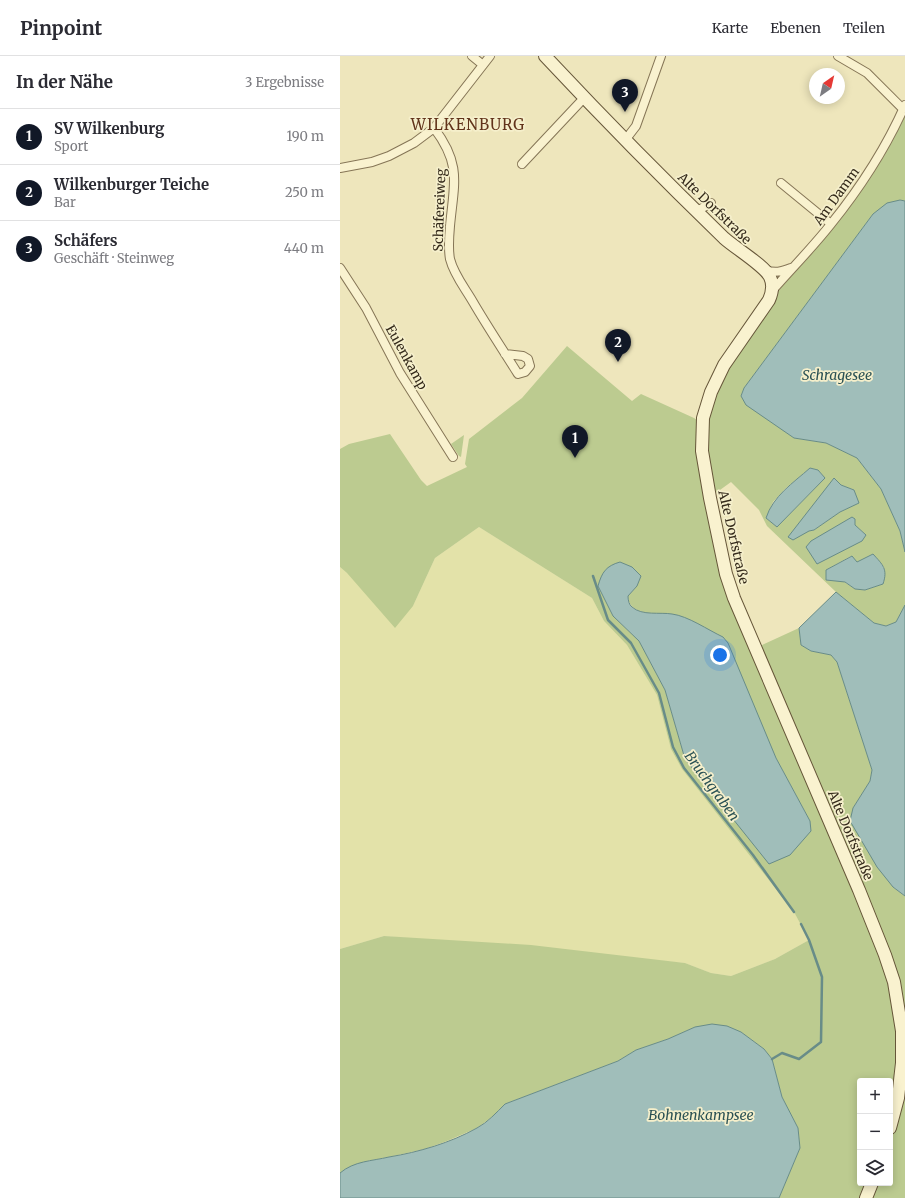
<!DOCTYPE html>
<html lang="de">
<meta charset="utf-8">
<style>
body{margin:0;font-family:Merriweather,serif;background:#f7f7f7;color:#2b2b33}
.controls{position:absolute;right:12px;bottom:12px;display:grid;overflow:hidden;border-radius:4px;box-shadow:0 2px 10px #0003}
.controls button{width:36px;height:36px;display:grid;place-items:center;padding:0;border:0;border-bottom:1px solid #e1e1e2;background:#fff;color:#2b2b33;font:20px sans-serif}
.compass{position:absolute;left:469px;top:12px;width:36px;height:36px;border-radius:50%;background:#fff;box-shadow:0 2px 10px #0003;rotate:34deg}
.you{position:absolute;left:380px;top:599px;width:14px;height:14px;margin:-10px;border:3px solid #fff;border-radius:50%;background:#1a73e8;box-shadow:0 0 0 6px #1a73e833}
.badge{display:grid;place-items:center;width:26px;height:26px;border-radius:50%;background:#111827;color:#fff;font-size:13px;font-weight:700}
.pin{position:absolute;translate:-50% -33px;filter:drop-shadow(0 1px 2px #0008)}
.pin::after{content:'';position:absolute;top:21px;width:14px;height:12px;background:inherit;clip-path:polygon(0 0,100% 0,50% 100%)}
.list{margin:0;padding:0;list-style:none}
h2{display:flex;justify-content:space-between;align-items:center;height:52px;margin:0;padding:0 16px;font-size:17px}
h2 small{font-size:13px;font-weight:400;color:#7c7c81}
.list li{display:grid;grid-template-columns:26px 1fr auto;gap:12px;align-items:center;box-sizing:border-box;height:56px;padding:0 16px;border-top:1px solid #e1e1e2}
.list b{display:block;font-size:15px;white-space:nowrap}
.list p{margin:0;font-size:13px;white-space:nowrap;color:#7c7c81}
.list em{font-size:13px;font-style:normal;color:#7c7c81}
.icon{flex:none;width:22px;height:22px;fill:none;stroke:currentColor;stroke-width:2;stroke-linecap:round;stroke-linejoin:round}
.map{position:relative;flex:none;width:565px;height:1142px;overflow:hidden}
header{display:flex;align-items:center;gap:24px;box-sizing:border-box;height:56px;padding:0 20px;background:#fff;border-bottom:1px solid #e1e1e2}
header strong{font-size:19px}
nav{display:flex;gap:22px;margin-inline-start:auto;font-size:14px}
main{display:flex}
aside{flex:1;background:#fff}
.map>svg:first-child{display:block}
.farmland{fill:#e3e2a9}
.green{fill:#bccb90;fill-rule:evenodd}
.water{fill:#a0beba;stroke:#688c88}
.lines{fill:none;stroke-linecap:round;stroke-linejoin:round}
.stream{stroke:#688c88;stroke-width:2.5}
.street-casing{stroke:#857556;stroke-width:10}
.secondary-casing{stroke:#665639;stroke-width:14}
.street{stroke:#f9f2cf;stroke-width:8}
.secondary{stroke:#f9f2cf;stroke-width:12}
.labels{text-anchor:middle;stroke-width:3.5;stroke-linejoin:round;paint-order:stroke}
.street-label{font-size:13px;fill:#342a1b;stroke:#f5efcb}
.water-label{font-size:14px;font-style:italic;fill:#2a5154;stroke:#f5efcb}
.quarter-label{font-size:15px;letter-spacing:1px;fill:#61331a;stroke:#f5efcb}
</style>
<header>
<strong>Pinpoint</strong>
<nav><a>Karte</a><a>Ebenen</a><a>Teilen</a></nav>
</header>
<main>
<aside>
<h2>In der Nähe<small>3 Ergebnisse</small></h2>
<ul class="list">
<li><span class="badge">1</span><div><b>SV Wilkenburg</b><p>Sport</p></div><em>190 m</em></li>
<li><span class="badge">2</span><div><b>Wilkenburger Teiche</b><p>Bar</p></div><em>250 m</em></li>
<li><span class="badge">3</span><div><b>Schäfers</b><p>Geschäft · Steinweg</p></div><em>440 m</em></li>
</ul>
</aside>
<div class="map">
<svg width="565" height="1142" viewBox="0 0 565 1142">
<rect width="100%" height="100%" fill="#eee6bc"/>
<!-- farmland -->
<path class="farmland" d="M 139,471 L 252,542 L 264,565 L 287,589 L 317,639 L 331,693 L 342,713 L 454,856 L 469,884 L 435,903 L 391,920 L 371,917 L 345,907 L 44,880 L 0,893 L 0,511 L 7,517 L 73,550 L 95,502 Z"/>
<!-- green -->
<path class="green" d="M 565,57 L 565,145 L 560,144 L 533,158 L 404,332 L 401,340 L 454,382 L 486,387 L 517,402 L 541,433 L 560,475 L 565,496 L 565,549 L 556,566 L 546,570 L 534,567 L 496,536 L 427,470 L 419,454 L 391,426 L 373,439 L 366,396 L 367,363 L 382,321 L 442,230 L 510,150 L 527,125 ZM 470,412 L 478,414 L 485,422 L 437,471 L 426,462 L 433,446 L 446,432 ZM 494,422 L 501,429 L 514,434 L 518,447 L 500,456 L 474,474 L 469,475 ZM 512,461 L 515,469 L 526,479 L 495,472 ZM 533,498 L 544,511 L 543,528 L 525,534 L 515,533 L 486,514 L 511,500 L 517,507 Z
M 227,290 L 292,345 L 301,338 L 354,362 L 357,364 L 358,367 L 372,478 L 540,899 L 549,928 L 555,954 L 558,1007 L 550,1056 L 550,1025 L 520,1025 L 520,1127 L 527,1127 L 522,1142 L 439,1142 L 460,1092 L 458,1072 L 442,1041 L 432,1003 L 424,993 L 401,976 L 355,971 L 328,983 L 296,994 L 278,1005 L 165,1048 L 152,1061 L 137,1072 L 107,1085 L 85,1093 L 49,1101 L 27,1105 L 0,1117 L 0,893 L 44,880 L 191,889 L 345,907 L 371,917 L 391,920 L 435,903 L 469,884 L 454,856 L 342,713 L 331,693 L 317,639 L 287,589 L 264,565 L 252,542 L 258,537 L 252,542 L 139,471 L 95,502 L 73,550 L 55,572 L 7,517 L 0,511 L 0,393 L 9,388 L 50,378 L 81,424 L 87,430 L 127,411 L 125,408 L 129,383 L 182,342 ZM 258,530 L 297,530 L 288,540 C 288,560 318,558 332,558 L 436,702 L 470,765 L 345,703 L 325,634 L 299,585 L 273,560 Z
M 124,379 L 121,401 L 119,400 L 111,388 Z
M 459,572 L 461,589 L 471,595 L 491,599 L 497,606 L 532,714 L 530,725 L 513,752 L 553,831 L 565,840 L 565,954 L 558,925 L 420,590 Z
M 565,1024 L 565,1142 L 531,1142 L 536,1127 L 550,1127 L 550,1087 L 556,1070 Z"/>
<!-- water -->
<path class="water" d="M 560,144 L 565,145 L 565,496 L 560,475 L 541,433 L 517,402 L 486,387 L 454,382 L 406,349 L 401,340 L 404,332 L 533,158 L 547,147 Z
M 470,412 L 478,414 L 485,422 L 437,471 L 426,462 C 433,440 453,427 470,412 Z
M 494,422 L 501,429 L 514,434 L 519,447 L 500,456 L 474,474 L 469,475 L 453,484 L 448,481 Z
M 512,461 L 515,463 L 515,469 L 526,479 L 522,485 L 477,508 L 466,491 L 471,485 Z
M 533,498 C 543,509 548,513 543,528 L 525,534 L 515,533 L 505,526 L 486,524 L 486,514 L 512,500 L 517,506 Z
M 280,506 L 292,511 L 301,520 L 297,530 L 288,540 C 288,544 289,549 292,551 C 302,560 320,556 332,558 C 348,560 368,574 383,581 L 388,587 L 436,702 L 470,765 L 471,775 L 450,799 L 429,808 L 345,703 L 325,634 L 299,585 L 273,560 L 258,530 C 262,516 266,510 280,506 Z
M 496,536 L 534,567 L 546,570 L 556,566 L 565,549 L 565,840 L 553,831 L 537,811 L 510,765 L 513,752 L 530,725 L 532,714 L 497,606 L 491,599 L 471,595 L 461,589 L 459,572 Z
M 372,968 L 387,970 L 401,976 L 424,993 L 432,1003 L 442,1041 L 458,1072 L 460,1092 L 439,1142 L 0,1142 L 0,1117 C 14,1105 32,1105 49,1101 C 79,1096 110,1087 137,1072 C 148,1066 156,1057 165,1048 L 278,1005 L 296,994 L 328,983 L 355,971 Z"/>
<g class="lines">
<!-- stream -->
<path class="stream" d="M 253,520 L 268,564 L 291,587 L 319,637 L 333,691 L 344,712 L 413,799 L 454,856
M 432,1003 L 442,997 L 459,1003 L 481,986 L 482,921 L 469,884 L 461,868"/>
<defs>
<path id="street" d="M 132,0 L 143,9
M 498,0 L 527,17 L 563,53
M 94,72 C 122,109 114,127 110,170 C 109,181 108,192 110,203 C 114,219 125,232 133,246 C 147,270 163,294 178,318 L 185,316 L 190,310 L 188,303 L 183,300 L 165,298
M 286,83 L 296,70 L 321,0
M 182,108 L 244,42
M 0,112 L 32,106 L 49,100 L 74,87 L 94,72 L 150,0
M 441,127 L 491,168
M 357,155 L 371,147
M 0,212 L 26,252 L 60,317 L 113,401
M 425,214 C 435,217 441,216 451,212
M 432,235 C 452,212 473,191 491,168 C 520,132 546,92 565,49"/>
<path id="secondary" d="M 205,0 C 263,62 323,123 384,182 C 395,192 425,210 430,221 C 434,229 432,237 429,244 L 384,309 L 371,336 L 363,362 L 362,395 L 370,442 L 386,518 L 394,542 L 519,834 L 545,899 L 554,926 L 562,975 L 562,1007 L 558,1042 L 550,1072
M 526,1142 L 532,1127"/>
</defs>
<!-- street casing -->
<use href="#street" class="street-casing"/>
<!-- secondary casing -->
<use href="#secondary" class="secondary-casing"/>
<!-- street -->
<use href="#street" class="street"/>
<!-- secondary -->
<use href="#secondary" class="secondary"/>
</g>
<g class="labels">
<!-- street labels -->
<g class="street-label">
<text transform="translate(496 140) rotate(-54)" y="5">Am Damm</text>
<text transform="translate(375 152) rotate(44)" y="5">Alte Dorfstraße</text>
<text transform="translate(99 154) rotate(-88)" y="5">Schäfereiweg</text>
<text transform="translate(67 301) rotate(61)" y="5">Eulenkamp</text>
<text transform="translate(394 481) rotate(77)" y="5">Alte Dorfstraße</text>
<text transform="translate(511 779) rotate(67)" y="5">Alte Dorfstraße</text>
</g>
<!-- water labels -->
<g class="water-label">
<text x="497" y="324">Schragesee</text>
<text transform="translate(372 730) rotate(54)" y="5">Bruchgraben</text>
<text x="361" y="1064">Bohnenkampsee</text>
</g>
<!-- quarter labels -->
<g class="quarter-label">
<text x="128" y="74">WILKENBURG</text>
</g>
</g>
</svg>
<div class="controls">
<button>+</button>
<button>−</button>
<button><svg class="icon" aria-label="layers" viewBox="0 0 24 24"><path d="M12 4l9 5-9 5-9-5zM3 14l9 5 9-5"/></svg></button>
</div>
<svg class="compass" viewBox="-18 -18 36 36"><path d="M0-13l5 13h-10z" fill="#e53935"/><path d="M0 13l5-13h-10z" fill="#7c7c81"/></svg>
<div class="you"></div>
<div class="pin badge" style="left:235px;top:402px">1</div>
<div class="pin badge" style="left:278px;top:306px">2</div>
<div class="pin badge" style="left:285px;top:56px">3</div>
</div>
</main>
